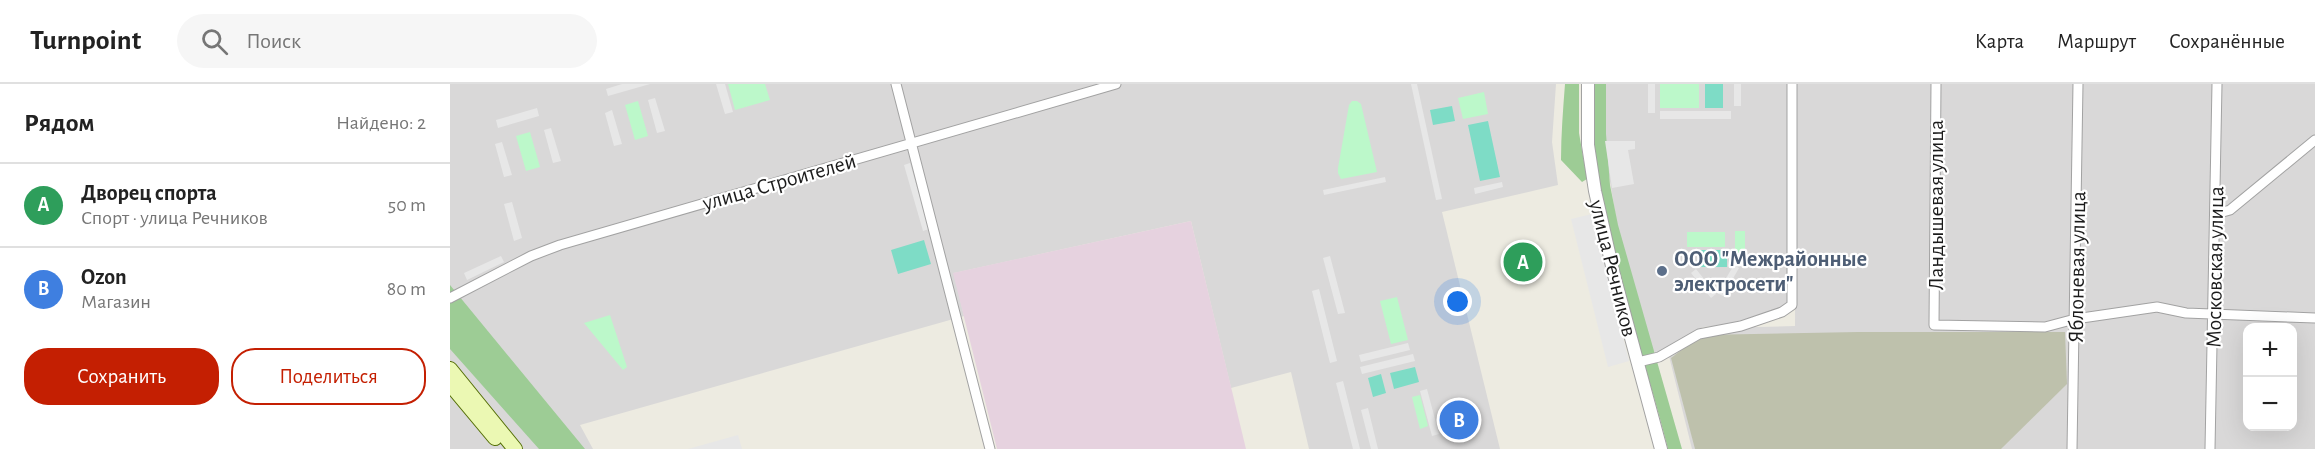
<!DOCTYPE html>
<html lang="ru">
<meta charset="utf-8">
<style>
body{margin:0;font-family:"Alegreya Sans",sans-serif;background:#f6f6f6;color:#222}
.controls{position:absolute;right:18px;bottom:18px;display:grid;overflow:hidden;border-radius:12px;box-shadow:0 6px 24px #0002}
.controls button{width:54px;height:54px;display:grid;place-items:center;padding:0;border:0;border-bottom:2px solid #e0e0e0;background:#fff;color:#222;font:30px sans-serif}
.you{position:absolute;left:1008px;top:218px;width:21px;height:21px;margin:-15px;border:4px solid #fff;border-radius:50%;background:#1a73e8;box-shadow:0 0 0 9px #1a73e833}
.badge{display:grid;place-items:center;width:39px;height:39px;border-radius:50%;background:#c41f02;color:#fff;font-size:20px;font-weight:700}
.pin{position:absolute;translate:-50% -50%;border:3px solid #fff;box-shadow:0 2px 6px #0006}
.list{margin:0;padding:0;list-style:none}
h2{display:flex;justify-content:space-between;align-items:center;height:78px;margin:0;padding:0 24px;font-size:26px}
h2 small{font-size:20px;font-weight:400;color:#767676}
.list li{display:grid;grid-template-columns:39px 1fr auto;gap:18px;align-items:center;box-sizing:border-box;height:84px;padding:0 24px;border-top:2px solid #e0e0e0}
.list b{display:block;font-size:22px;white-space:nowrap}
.list p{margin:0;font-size:20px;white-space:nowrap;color:#767676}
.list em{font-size:20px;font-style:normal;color:#767676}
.actions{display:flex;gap:12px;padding:18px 24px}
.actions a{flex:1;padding:14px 0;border:2px solid #c41f02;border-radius:24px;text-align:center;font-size:21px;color:#c41f02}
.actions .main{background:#c41f02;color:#fff}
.icon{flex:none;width:33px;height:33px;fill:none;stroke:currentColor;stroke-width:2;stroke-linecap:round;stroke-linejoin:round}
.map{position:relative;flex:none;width:1865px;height:365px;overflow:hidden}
header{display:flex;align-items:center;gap:36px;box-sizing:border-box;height:84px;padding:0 30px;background:#fff;border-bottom:2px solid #e0e0e0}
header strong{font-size:28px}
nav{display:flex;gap:33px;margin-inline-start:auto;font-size:21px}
.search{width:420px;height:54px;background:#f6f6f6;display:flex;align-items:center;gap:15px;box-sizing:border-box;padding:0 21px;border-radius:33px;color:#767676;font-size:22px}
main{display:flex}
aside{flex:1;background:#fff}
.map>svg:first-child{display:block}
.residential{fill:#d9d8d8;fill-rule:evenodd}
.industrial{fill:#e6d2df}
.construction{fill:#bec1ac}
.forest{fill:#9dcc95}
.park{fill:#bcf8ca}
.pitch{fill:#7edcc6}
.parking{fill:#e7e7e7}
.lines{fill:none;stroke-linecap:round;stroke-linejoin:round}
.minor-casing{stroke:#a2a2a2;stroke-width:11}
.tertiary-casing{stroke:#a2a2a2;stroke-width:14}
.secondary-casing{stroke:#546f06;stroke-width:16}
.minor{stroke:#fff;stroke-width:9}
.tertiary{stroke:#fff;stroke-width:12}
.secondary{stroke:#ebf8b3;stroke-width:14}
.service-dot{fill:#5c6f8a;stroke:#fff;stroke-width:2}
.labels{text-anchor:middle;stroke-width:4.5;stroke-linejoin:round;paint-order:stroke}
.street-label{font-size:22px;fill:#1b1b1b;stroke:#fff}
.service-label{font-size:22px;font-weight:bold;fill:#4e5e75;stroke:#fff;text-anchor:start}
</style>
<header>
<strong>Turnpoint</strong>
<div class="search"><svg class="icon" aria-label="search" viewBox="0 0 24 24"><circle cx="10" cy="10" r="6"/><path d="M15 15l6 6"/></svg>Поиск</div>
<nav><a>Карта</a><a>Маршрут</a><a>Сохранённые</a></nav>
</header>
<main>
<aside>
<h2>Рядом<small>Найдено: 2</small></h2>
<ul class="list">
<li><span class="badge" style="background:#2e9e5b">A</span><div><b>Дворец спорта</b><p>Спорт · улица Речников</p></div><em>50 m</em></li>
<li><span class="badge" style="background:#3f7fe0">B</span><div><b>Ozon</b><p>Магазин</p></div><em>80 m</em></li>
</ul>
<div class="actions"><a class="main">Сохранить</a><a>Поделиться</a></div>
</aside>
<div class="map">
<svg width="1865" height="365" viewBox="0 0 1865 365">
<rect width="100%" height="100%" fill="#edebe1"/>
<!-- residential -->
<path class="residential" d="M 0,0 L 1106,0 L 1102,58 L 1108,101 L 992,128 L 1050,365 L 859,365 L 841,288 L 781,304 L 741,137 L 504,189 L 514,232 L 130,341 L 143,365 L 0,365 Z
M 1153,0 L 1337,0 L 1338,219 L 1336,223 L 1287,240 L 1253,243 L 1206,270 L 1194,252 L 1175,187 L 1154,62 Z
M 1346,0 L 1865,0 L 1865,365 L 1242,365 L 1218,268 L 1265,244 L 1345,242 ZM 1798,243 L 1842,243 L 1842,342 L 1798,342 Z"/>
<!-- industrial -->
<path class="industrial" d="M 741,137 L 796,365 L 547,365 L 503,189 Z"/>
<!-- construction -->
<path class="construction" d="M 1408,248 L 1615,248 L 1617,300 L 1551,365 L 1245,365 L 1221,274 L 1251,251 Z"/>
<!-- forest -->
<path class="forest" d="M 1115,0 L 1129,0 L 1129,49 L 1137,95 L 1132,98 L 1111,76 C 1111,51 1113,26 1115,0 Z
M 1141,0 L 1156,0 L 1156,50 L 1160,101 L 1168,141 L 1232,365 L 1218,365 C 1188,245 1138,126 1141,0 Z
M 0,201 L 135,365 L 89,365 L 0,265 Z"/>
<!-- park -->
<path class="park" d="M 278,0 L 315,0 L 320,16 L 285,26 Z
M 1210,0 L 1249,0 L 1249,24 L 1210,24 Z
M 1034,8 L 1038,30 L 1013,35 L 1008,14 Z
M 188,17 L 198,52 L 185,56 L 175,21 Z
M 902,17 L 907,17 L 911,20 L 927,88 L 891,95 L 888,89 L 888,84 L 899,21 Z
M 80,48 L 90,83 L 76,87 L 66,52 Z
M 1285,147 L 1295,147 L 1295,170 L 1285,170 Z
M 1237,148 L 1275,148 L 1275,163 L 1237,163 Z
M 947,213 L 958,256 L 941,260 L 930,217 Z
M 160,231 L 177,283 L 173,286 L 134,239 Z
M 970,311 L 978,342 L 970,345 L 962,313 Z"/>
<!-- pitch -->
<path class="pitch" d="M 1255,0 L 1273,0 L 1273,24 L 1255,24 Z
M 1002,22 L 1005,37 L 983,41 L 980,26 Z
M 1038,37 L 1050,93 L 1030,97 L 1018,41 Z
M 474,156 L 481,180 L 448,190 L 441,166 Z
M 1248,166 L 1277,166 L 1277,183 L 1248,183 Z
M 965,283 L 969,298 L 944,305 L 940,289 Z
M 931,290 L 936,309 L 923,313 L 918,294 Z"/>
<!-- parking -->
<path class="parking" d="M 172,0 L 200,0 L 158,12 L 156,5 Z
M 266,0 L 275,0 L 283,28 L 275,30 Z
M 961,0 L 967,0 L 992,115 L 986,116 Z
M 1198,0 L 1205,0 L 1205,29 L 1198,29 Z
M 1284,0 L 1291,0 L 1291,22 L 1284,22 Z
M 205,14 L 215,47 L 207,49 L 198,16 Z
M 87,24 L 89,32 L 48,44 L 46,36 Z
M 162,26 L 172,60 L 164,62 L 155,29 Z
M 1210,27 L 1281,27 L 1281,35 L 1210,35 Z
M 101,44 L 111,77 L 103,79 L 94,46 Z
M 1155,57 L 1185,57 L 1185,65 L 1178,66 L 1184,100 L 1162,104 Z
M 52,58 L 62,91 L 54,93 L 45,60 Z
M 460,79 L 479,145 L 473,147 L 454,81 Z
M 935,93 L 936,98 L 874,111 L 873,106 Z
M 1052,98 L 1053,103 L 1025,110 L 1024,104 Z
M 62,118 L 72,154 L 64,157 L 54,120 Z
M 1142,130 L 1179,277 L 1158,283 L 1121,135 Z
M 51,172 L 54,178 L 17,196 L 14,189 Z
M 880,172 L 895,229 L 888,230 L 873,174 Z
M 1284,181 L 1289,184 L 1273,212 L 1267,209 Z
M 1246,185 L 1266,210 L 1261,214 L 1241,189 Z
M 869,205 L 887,277 L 880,279 L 862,207 Z
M 958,259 L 960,266 L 911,278 L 909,271 Z
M 963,270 L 965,277 L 912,290 L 910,283 Z
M 893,297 L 910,365 L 903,365 L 886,299 Z
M 977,305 L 989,350 L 982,352 L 970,307 Z
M 918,324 L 928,365 L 921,365 L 911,326 Z
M 288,351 L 292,365 L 238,365 Z"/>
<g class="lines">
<defs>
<path id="minor" d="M 446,0 L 540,365
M 1486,0 L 1484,241 L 1595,243 L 1625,235 L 1707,223 L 1736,229 L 1865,234
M 1766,130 L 1780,126 L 1865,56
M 0,214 L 81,172 L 110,161 L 666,0
M 1188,278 L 1209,273 L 1249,250 L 1291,242 L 1332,228 L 1342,221 L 1342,0
M 1622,365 L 1628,0
M 1760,365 L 1767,0"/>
<path id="tertiary" d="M 1138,0 L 1138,61 L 1145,107 L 1164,191 L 1211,365"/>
<path id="secondary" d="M 0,285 L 65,365
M 0,300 L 45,354"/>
</defs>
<!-- minor casing -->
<use href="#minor" class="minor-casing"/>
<!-- tertiary casing -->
<use href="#tertiary" class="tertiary-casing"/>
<!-- secondary casing -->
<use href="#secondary" class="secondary-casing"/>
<!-- minor -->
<use href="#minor" class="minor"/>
<!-- tertiary -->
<use href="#tertiary" class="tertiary"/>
<!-- secondary -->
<use href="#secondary" class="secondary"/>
</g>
<!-- markers -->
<circle class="service-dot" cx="1212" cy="187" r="6"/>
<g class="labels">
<!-- street labels -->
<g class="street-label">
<text transform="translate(329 97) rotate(-16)" y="8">улица Строителей</text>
<text transform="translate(1485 121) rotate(-90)" y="8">Ландышевая улица</text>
<text transform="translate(1626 183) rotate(-89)" y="8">Яблоневая улица</text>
<text transform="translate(1764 183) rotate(-89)" y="8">Московская улица</text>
<text transform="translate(1164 184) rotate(76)" y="8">улица Речников</text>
</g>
<!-- service labels -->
<g class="service-label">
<text x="1224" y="182">ООО "Межрайонные<tspan x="1224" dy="25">электросети"</tspan></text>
</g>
</g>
</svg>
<div class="controls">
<button>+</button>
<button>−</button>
</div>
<div class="you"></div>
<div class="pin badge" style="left:1073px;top:178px;background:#2e9e5b">A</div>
<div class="pin badge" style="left:1009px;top:336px;background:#3f7fe0">B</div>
</div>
</main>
